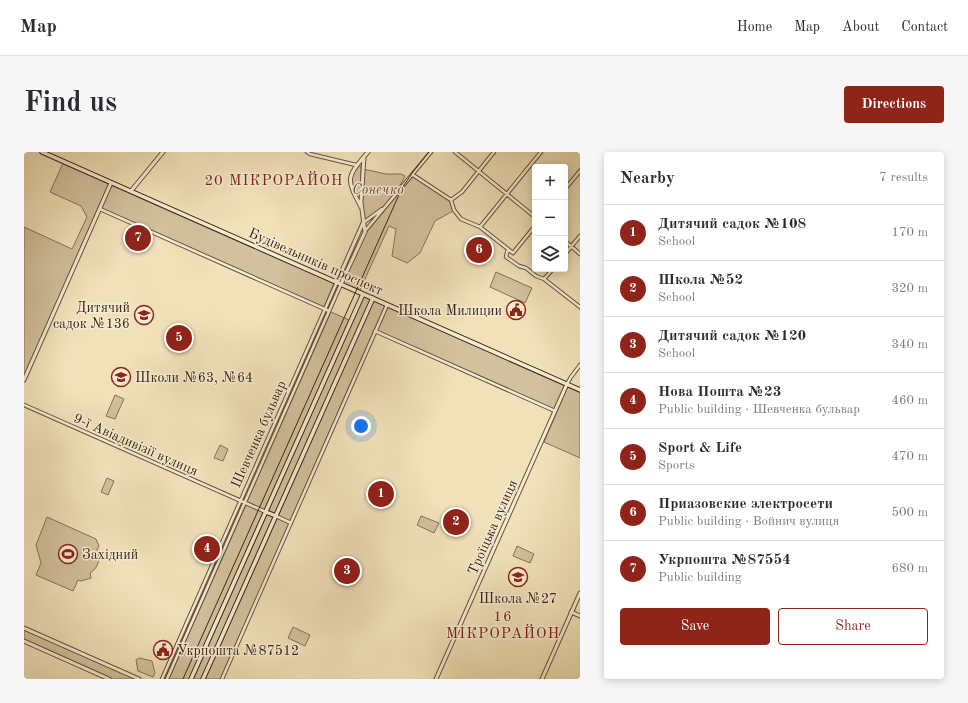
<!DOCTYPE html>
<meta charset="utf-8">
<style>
body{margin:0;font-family:"Old Standard TT",serif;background:#f7f7f7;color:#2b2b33}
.controls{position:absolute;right:12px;top:12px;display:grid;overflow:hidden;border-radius:4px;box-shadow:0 2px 10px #0003}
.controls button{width:36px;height:36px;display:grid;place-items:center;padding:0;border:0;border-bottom:1px solid #e1e1e2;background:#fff;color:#2b2b33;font:20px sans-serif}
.you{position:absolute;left:337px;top:274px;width:14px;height:14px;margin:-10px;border:3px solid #fff;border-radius:50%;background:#1a73e8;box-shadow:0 0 0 6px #1a73e833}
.badge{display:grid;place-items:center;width:26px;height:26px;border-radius:50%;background:#8f2418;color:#fff;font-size:13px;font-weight:700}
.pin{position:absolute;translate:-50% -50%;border:2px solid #fff;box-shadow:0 1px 4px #0006}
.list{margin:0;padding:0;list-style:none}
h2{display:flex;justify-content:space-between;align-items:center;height:52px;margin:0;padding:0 16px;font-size:17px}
h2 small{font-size:13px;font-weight:400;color:#7c7c81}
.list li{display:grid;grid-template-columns:26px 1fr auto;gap:12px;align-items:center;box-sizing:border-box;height:56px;padding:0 16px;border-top:1px solid #e1e1e2}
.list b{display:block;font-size:15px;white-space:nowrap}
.list p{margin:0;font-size:13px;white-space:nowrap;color:#7c7c81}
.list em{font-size:13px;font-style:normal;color:#7c7c81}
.actions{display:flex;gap:8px;padding:12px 16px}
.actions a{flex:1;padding:9px 0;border:1px solid #8f2418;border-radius:4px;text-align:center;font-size:14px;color:#8f2418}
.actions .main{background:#8f2418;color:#fff}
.icon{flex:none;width:22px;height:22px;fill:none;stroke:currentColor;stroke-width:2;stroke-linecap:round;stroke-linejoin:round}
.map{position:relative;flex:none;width:556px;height:527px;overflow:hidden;border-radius:4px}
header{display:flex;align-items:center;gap:24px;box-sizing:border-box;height:56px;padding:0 20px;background:#fff;border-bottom:1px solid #e1e1e2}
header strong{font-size:19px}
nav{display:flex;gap:22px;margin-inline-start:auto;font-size:14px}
.intro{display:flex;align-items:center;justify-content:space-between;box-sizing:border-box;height:96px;padding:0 24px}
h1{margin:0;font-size:28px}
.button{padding:10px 18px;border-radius:4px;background:#8f2418;color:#fff;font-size:14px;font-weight:700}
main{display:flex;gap:24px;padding:0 24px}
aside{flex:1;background:#fff;border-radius:4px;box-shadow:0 2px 10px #0003}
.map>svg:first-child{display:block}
.green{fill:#d2c19d;stroke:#867258}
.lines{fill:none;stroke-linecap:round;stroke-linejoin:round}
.minor-casing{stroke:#67523d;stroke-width:4.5}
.tertiary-casing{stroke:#67523d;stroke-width:5}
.secondary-casing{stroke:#392214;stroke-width:5.5}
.minor{stroke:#f6ecd2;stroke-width:2.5}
.tertiary{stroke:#f6ecd2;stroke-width:3}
.secondary{stroke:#f6ecd2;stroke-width:3.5}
.tram{stroke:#392214;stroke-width:1}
.labels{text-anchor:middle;stroke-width:3;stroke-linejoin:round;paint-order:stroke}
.park-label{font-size:14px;font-style:italic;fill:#5f4a36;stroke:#f6ecd2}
.street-label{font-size:14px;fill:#392214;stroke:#f6ecd2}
.poi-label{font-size:14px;fill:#392214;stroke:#f6ecd2;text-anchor:start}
.neighbourhood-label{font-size:15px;letter-spacing:1px;fill:#7a1f14;stroke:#f6ecd2}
</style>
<header>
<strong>Map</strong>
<nav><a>Home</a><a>Map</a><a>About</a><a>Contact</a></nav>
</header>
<div class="intro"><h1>Find us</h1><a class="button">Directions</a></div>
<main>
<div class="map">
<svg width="556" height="527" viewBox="0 0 556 527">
<rect width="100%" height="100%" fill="#f1e1b9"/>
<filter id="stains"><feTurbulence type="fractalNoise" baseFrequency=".005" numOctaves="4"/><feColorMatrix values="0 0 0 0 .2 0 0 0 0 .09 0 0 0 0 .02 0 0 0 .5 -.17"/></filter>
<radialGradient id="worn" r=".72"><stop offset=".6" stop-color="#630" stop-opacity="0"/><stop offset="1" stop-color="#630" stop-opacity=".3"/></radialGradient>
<!-- green -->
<path class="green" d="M 39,11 L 85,31 L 0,224 L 0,75 L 48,97 L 63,65 L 57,54 L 26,40 Z
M 335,13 L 337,15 L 337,19 L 336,50 L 329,37 L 327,24 Z
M 339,17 L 362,22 L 377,22 L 381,24 L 372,41 L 361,54 L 340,69 L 338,50 Z
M 389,24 L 426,49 L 429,59 L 411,69 L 396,101 L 383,111 L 368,104 L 372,77 L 365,74 L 336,138 L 319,131 L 342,81 Z
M 88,33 L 310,131 L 300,155 L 77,57 Z
M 472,120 L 508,136 L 501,151 L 466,135 Z
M 340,144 L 347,147 L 251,362 L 244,359 Z
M 349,148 L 361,153 L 266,369 L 254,364 Z
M 364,155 L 541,233 L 530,257 L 353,179 Z
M 301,158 L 304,159 L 265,247 L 263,246 Z
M 307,160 L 325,168 L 241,358 L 223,350 Z
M 544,234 L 556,240 L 556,306 L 520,290 Z
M 91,243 L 100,247 L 91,267 L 82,264 Z
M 196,293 L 204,297 L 199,309 L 190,306 Z
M 83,326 L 90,329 L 84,343 L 77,340 Z
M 222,353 L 240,360 L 166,527 L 145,527 Z
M 243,362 L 250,365 L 178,527 L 169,527 Z
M 397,364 L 415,371 L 410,381 L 393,373 Z
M 23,365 L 72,387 L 75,394 L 73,398 C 77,408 74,416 66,421 L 67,426 L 57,429 L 54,428 L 49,439 L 12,423 L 17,411 L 12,393 Z
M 253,366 L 265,371 L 197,527 L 181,527 Z
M 493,394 L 510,402 L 506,411 L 489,404 Z
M 195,399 L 198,400 L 142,527 L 139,527 Z
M 269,475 L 286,483 L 281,494 L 264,486 Z
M 0,478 L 112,527 L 88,527 L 0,488 Z
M 115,506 L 128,509 L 131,521 L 129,525 L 114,519 L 112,508 Z"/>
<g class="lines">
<defs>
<path id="minor" d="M 283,0 L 286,2 L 332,13
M 431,0 L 511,65
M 389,23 L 427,48 L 430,58 L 437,67 L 456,75 L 489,101 L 511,74
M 541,37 L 556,19
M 427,48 L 438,40 L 470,0
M 76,57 L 305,159
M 339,71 L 358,57
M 456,75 L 517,0
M 341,79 L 407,0
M 541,89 L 556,102
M 484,97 L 482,105 L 495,114 L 502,116 L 512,124 L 520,127 L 556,155
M 541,102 L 556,84
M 520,127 L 529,117
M 351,179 L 531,259
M 543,232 L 547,225 L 556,213
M 0,253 L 242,360
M 252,364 L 267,371
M 138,527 L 313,130
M 143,527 L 317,132
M 198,527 L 363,153"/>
<path id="tertiary" d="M 107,39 L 139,0
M 337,55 C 321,25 323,25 344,0
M 313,130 L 339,71
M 317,132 L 341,80 L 337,50 L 340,5
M 0,228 L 87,31
M 547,460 L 556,464
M 0,476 L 115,527
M 0,489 L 85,527
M 412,527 L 543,232
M 518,527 L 556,441"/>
<path id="secondary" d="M 18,0 L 556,238
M 242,360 L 252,364
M 167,527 L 339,142
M 179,527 L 349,146"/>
</defs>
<!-- minor casing -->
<use href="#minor" class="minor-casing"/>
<!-- tertiary casing -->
<use href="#tertiary" class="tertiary-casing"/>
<!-- secondary casing -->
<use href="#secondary" class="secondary-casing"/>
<!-- minor -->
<use href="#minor" class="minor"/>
<!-- tertiary -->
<use href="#tertiary" class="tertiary"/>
<!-- secondary -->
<use href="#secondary" class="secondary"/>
<!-- tram -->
<path class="tram" d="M 159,527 L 378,36 L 389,20 L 405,0"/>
</g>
<!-- icons -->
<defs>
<symbol id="civic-ring" viewBox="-11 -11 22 22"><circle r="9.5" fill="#f6ecd2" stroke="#8f2418" stroke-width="1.5"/><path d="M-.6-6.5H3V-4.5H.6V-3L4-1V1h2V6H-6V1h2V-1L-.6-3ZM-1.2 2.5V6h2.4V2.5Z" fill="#8f2418"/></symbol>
<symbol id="school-ring" viewBox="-11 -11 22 22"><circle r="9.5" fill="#f6ecd2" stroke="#8f2418" stroke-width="1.5"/><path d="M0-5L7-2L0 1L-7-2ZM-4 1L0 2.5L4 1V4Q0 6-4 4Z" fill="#8f2418"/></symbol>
<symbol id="stadium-ring" viewBox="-11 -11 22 22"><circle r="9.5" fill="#f6ecd2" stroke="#8f2418" stroke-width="1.5"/><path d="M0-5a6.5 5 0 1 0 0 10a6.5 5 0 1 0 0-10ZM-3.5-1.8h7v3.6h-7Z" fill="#8f2418"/></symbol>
</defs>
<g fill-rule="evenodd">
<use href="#civic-ring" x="481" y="147" width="22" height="22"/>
<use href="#school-ring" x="109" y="152" width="22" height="22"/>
<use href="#school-ring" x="86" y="214" width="22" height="22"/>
<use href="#stadium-ring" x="33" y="391" width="22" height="22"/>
<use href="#school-ring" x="483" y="414" width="22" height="22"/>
<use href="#civic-ring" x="128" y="487" width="22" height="22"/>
</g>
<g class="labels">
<!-- park labels -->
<g class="park-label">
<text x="354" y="42">Сонечко</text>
</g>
<!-- street labels -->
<g class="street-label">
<text transform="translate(292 109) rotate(24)" y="5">Будівельників проспект</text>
<text transform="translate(234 282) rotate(-66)" y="5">Шевченка бульвар</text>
<text transform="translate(112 292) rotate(24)" y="5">9-ї Авіадивізії вулиця</text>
<text transform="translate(468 375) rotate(-66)" y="5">Троїцька вулиця</text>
</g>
<!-- poi labels -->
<g class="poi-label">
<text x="106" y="160" text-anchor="end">Дитячий<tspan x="106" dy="16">садок №136</tspan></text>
<text x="478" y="163" text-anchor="end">Школа Милиции</text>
<text x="111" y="230">Школи №63, №64</text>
<text x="58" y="407">Західний</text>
<text x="494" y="451" text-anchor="middle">Школа №27</text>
<text x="153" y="503">Укрпошта №87512</text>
</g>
<!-- neighbourhood labels -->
<g class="neighbourhood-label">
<text x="250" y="33">20 МІКРОРАЙОН</text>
<text x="479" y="469">16<tspan x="479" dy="17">МІКРОРАЙОН</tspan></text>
</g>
</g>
<rect width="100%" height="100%" filter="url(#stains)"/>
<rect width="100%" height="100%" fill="url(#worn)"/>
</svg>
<div class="controls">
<button>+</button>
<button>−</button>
<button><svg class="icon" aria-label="layers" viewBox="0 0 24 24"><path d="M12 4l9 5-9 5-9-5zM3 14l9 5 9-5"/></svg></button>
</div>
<div class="you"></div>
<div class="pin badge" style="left:357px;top:342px">1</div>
<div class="pin badge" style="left:432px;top:370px">2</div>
<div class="pin badge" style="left:323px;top:419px">3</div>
<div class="pin badge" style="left:183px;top:397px">4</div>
<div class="pin badge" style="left:155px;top:186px">5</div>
<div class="pin badge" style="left:455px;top:98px">6</div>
<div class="pin badge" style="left:114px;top:86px">7</div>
</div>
<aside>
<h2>Nearby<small>7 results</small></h2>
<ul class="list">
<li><span class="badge">1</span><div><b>Дитячий садок №108</b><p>School</p></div><em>170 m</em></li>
<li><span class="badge">2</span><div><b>Школа №52</b><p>School</p></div><em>320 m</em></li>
<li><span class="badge">3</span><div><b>Дитячий садок №120</b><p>School</p></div><em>340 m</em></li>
<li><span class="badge">4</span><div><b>Нова Пошта №23</b><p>Public building · Шевченка бульвар</p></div><em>460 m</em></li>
<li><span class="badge">5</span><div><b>Sport &amp; Life</b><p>Sports</p></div><em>470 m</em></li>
<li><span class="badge">6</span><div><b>Приазовские электросети</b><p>Public building · Войнич вулиця</p></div><em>500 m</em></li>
<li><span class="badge">7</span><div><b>Укрпошта №87554</b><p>Public building</p></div><em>680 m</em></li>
</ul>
<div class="actions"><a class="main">Save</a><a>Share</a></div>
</aside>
</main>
